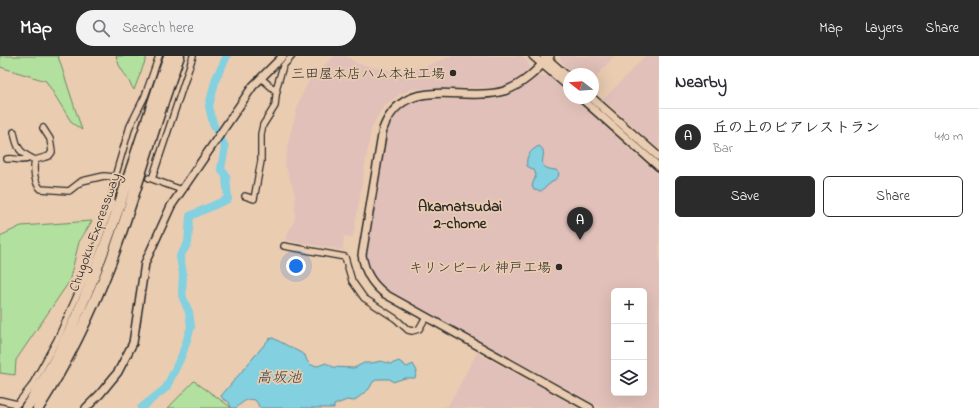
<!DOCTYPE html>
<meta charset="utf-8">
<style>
body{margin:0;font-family:"Indie Flower","Klee One",sans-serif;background:#f2f2f3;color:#2b2b33}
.controls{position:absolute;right:12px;bottom:12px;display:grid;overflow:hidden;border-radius:6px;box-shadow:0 4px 16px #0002}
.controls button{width:36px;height:36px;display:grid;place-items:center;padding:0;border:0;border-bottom:1px solid #e1e1e2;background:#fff;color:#2b2b33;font:20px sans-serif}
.compass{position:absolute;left:563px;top:12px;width:36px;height:36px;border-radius:50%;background:#fff;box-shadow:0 4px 16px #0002;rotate:287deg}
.you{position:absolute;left:296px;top:210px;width:14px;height:14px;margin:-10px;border:3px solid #fff;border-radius:50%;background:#1a73e8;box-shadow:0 0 0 6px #1a73e833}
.badge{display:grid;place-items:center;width:26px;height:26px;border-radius:50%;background:#2b2b2b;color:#fff;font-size:13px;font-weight:700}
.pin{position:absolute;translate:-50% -33px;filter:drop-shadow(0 1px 2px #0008)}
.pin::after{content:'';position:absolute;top:21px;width:14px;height:12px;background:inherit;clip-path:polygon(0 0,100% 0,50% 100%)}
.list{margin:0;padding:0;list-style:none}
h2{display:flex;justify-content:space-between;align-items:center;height:52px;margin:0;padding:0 16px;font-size:17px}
h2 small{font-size:13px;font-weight:400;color:#7c7c81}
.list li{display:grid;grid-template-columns:26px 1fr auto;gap:12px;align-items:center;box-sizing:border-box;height:56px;padding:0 16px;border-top:1px solid #e1e1e2}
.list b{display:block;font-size:15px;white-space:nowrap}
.list p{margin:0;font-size:13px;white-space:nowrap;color:#7c7c81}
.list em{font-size:13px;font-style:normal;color:#7c7c81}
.actions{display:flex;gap:8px;padding:12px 16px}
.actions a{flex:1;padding:9px 0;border:1px solid #2b2b2b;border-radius:6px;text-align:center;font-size:14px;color:#2b2b2b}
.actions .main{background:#2b2b2b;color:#fff}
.icon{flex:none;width:22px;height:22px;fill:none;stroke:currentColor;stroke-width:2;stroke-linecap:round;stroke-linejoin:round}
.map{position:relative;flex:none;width:659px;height:352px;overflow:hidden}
header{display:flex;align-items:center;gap:24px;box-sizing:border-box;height:56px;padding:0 20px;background:#2b2b2b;color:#fff}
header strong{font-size:19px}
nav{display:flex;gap:22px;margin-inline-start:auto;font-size:14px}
.search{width:280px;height:36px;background:#f2f2f3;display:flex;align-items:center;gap:10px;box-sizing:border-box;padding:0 14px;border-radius:22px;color:#7c7c81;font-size:15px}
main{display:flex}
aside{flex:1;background:#fff}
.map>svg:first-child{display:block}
.built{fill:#e0c0b9;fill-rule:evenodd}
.green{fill:#b2e09e;stroke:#6e8664}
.water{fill:#82d0e0;stroke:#5f8e98}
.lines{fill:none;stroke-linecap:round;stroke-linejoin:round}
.river{stroke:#82d0e0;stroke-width:8}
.minor-tunnel{stroke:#c4ac96;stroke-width:5.5;stroke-dasharray:5.5 3;stroke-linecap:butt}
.minor-casing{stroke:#2b2b2b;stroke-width:8}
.tertiary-casing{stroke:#2b2b2b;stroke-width:10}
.motorway-casing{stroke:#2b2b2b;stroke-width:13}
.minor{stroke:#eaccb1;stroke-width:5.5}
.tertiary{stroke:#eaccb1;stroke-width:7}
.motorway{stroke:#eaccb1;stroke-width:10}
.poi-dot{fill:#2b2b2b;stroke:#eaccb1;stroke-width:1.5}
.labels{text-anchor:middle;stroke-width:3.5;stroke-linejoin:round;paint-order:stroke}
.poi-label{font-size:14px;fill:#2b2b2b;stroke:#eaccb1;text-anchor:end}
.street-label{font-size:14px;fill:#2b2b2b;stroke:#eaccb1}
.neighbourhood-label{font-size:15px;font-weight:bold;fill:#2b2b2b;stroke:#eaccb1}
.water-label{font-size:15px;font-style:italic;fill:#384446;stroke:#eaccb1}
</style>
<header>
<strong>Map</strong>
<div class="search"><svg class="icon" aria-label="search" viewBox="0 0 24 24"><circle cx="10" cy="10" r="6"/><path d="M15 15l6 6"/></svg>Search here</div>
<nav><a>Map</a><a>Layers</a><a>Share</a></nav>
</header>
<main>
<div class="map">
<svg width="659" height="352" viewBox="0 0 659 352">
<rect width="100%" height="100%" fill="#eaccb1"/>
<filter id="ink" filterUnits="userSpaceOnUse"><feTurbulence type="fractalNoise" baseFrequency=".025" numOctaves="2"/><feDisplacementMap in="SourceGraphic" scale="8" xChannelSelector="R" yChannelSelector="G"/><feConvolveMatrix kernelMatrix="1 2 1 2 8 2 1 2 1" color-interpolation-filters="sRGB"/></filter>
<g filter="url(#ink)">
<!-- built -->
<path class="built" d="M 335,0 L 346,0 L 356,7 L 376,12 L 398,15 L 424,11 L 451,0 L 522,0 L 528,6 L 529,15 L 519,23 L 504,31 L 411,33 L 402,37 L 385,49 L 377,61 L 371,74 L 353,181 L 344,180 L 343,194 L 285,184 L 295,163 L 295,138 L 285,108 L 289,82 L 300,42 L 312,20 Z
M 560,0 L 614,0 L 593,25 L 593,18 L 574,18 L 562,7 Z
M 645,0 L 659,0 L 659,93 L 603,44 Z
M 548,20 L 569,38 L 569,42 L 573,42 L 659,119 L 659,352 L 602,352 L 384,232 L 372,217 L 367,199 L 387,74 L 393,61 L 401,52 L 411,47 L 421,44 L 493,43 L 507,40 L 527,29 L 536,21 ZM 614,235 L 644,235 L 644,337 L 614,337 Z
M 477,297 L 557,340 L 577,352 L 441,352 L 448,350 Z"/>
<!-- green -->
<path class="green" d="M 0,0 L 58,0 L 82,74 L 72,67 L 46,25 L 0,11 Z
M 116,0 L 147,0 L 134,34 L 119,9 Z
M 92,165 L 79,186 L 69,226 L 16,304 L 15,319 L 0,317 L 0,180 L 21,170 Z
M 194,325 L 232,352 L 168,352 Z"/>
<!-- water -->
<path class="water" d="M 539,90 C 552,97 530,112 556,114 L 559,117 L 558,121 L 541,135 L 534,134 L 532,130 L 536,119 L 534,114 L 527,110 C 525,100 531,94 539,90 Z
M 273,282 L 305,299 L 307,305 L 311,309 L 318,310 L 326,307 L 333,311 L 354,312 L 364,307 L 372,307 L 381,305 L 391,308 L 399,305 L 407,311 L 413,308 L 417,315 L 415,322 L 405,322 L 393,326 L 390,323 L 378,323 L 373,326 L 369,333 L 354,345 L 347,344 L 334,349 L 334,352 L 259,352 L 258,348 L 255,344 C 246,342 242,347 236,352 L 231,352 L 229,346 L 223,343 L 221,340 L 269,283 Z"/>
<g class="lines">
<!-- river -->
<path class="river" d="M 141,352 L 166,332 L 182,299 L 191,271 L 189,256 L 183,242 L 182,236 L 183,218 L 180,200 L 188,187 L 190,160 L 228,143 L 226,120 L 221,113 L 225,91 L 213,68 L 209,50 L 216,22 L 227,0"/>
<!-- minor-tunnel -->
<path class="minor-tunnel" d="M 115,121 L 149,122"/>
<defs>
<path id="minor" d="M 261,22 L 277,36
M 43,72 L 50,83 L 52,96 L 49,100 L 35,104 C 33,112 34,127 41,133 L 69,135 L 82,125 L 104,120 L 115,121
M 14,76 C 17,93 20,97 35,104
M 7,103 C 16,101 19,107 31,102
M 149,122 L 182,134
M 152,123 L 193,0
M 245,140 L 254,143 L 261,105 L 261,78 L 263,69 L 275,50 L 277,30 L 283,10 L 292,0
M 284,190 L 345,201 L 352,225 L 364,242 L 396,263 L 408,274 L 412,275 L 419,273 L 426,261
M 0,344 L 17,348
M 14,352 L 31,331 L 57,284 L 86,220 L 111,149 L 115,121 L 130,70 L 145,40 L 159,0"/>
<path id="tertiary" d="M 533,0 L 569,31
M 544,0 L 569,22
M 550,0 C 537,14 523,29 504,35 C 461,47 404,17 383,73 L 362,199 C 365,216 371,227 385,238 L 590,352
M 581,42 L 659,111
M 592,42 L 659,101
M 86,352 L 100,338 L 118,316 L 133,287 L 145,207 L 171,150 L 253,30 L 283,0"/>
<path id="motorway" d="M 26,352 C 98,245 126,120 169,0
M 38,352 C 68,305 91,257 111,205 C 136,137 154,67 179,0"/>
</defs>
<!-- minor casing -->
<use href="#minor" class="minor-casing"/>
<!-- tertiary casing -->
<use href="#tertiary" class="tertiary-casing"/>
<!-- motorway casing -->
<use href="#motorway" class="motorway-casing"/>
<!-- minor -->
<use href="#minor" class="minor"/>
<!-- tertiary -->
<use href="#tertiary" class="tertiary"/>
<!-- motorway -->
<use href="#motorway" class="motorway"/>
</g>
</g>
<!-- markers -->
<g class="poi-dot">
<circle cx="453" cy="17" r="4"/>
<circle cx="559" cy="211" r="4"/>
</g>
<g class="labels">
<!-- poi labels -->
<g class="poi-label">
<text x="445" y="22">三田屋本店ハム本社工場</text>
<text x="551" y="216">キリンビール 神戸工場</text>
</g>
<!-- street labels -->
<g class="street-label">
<text transform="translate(94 176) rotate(-70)" y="5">Chugoku Expressway</text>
</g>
<!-- neighbourhood labels -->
<g class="neighbourhood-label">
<text x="460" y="155">Akamatsudai<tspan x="460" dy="17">2-chome</tspan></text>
</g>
<!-- water labels -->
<g class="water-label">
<text x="279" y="326">高坂池</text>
</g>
</g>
</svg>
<div class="controls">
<button>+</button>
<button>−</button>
<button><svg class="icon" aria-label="layers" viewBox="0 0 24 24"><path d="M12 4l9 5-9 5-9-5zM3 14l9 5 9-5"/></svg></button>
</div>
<svg class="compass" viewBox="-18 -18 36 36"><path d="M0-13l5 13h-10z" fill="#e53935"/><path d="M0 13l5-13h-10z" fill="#7c7c81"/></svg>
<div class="you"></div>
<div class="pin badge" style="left:580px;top:184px">A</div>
</div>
<aside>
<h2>Nearby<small></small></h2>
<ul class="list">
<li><span class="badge">A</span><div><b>丘の上のビアレストラン</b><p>Bar</p></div><em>410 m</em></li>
</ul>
<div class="actions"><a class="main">Save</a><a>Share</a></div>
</aside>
</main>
